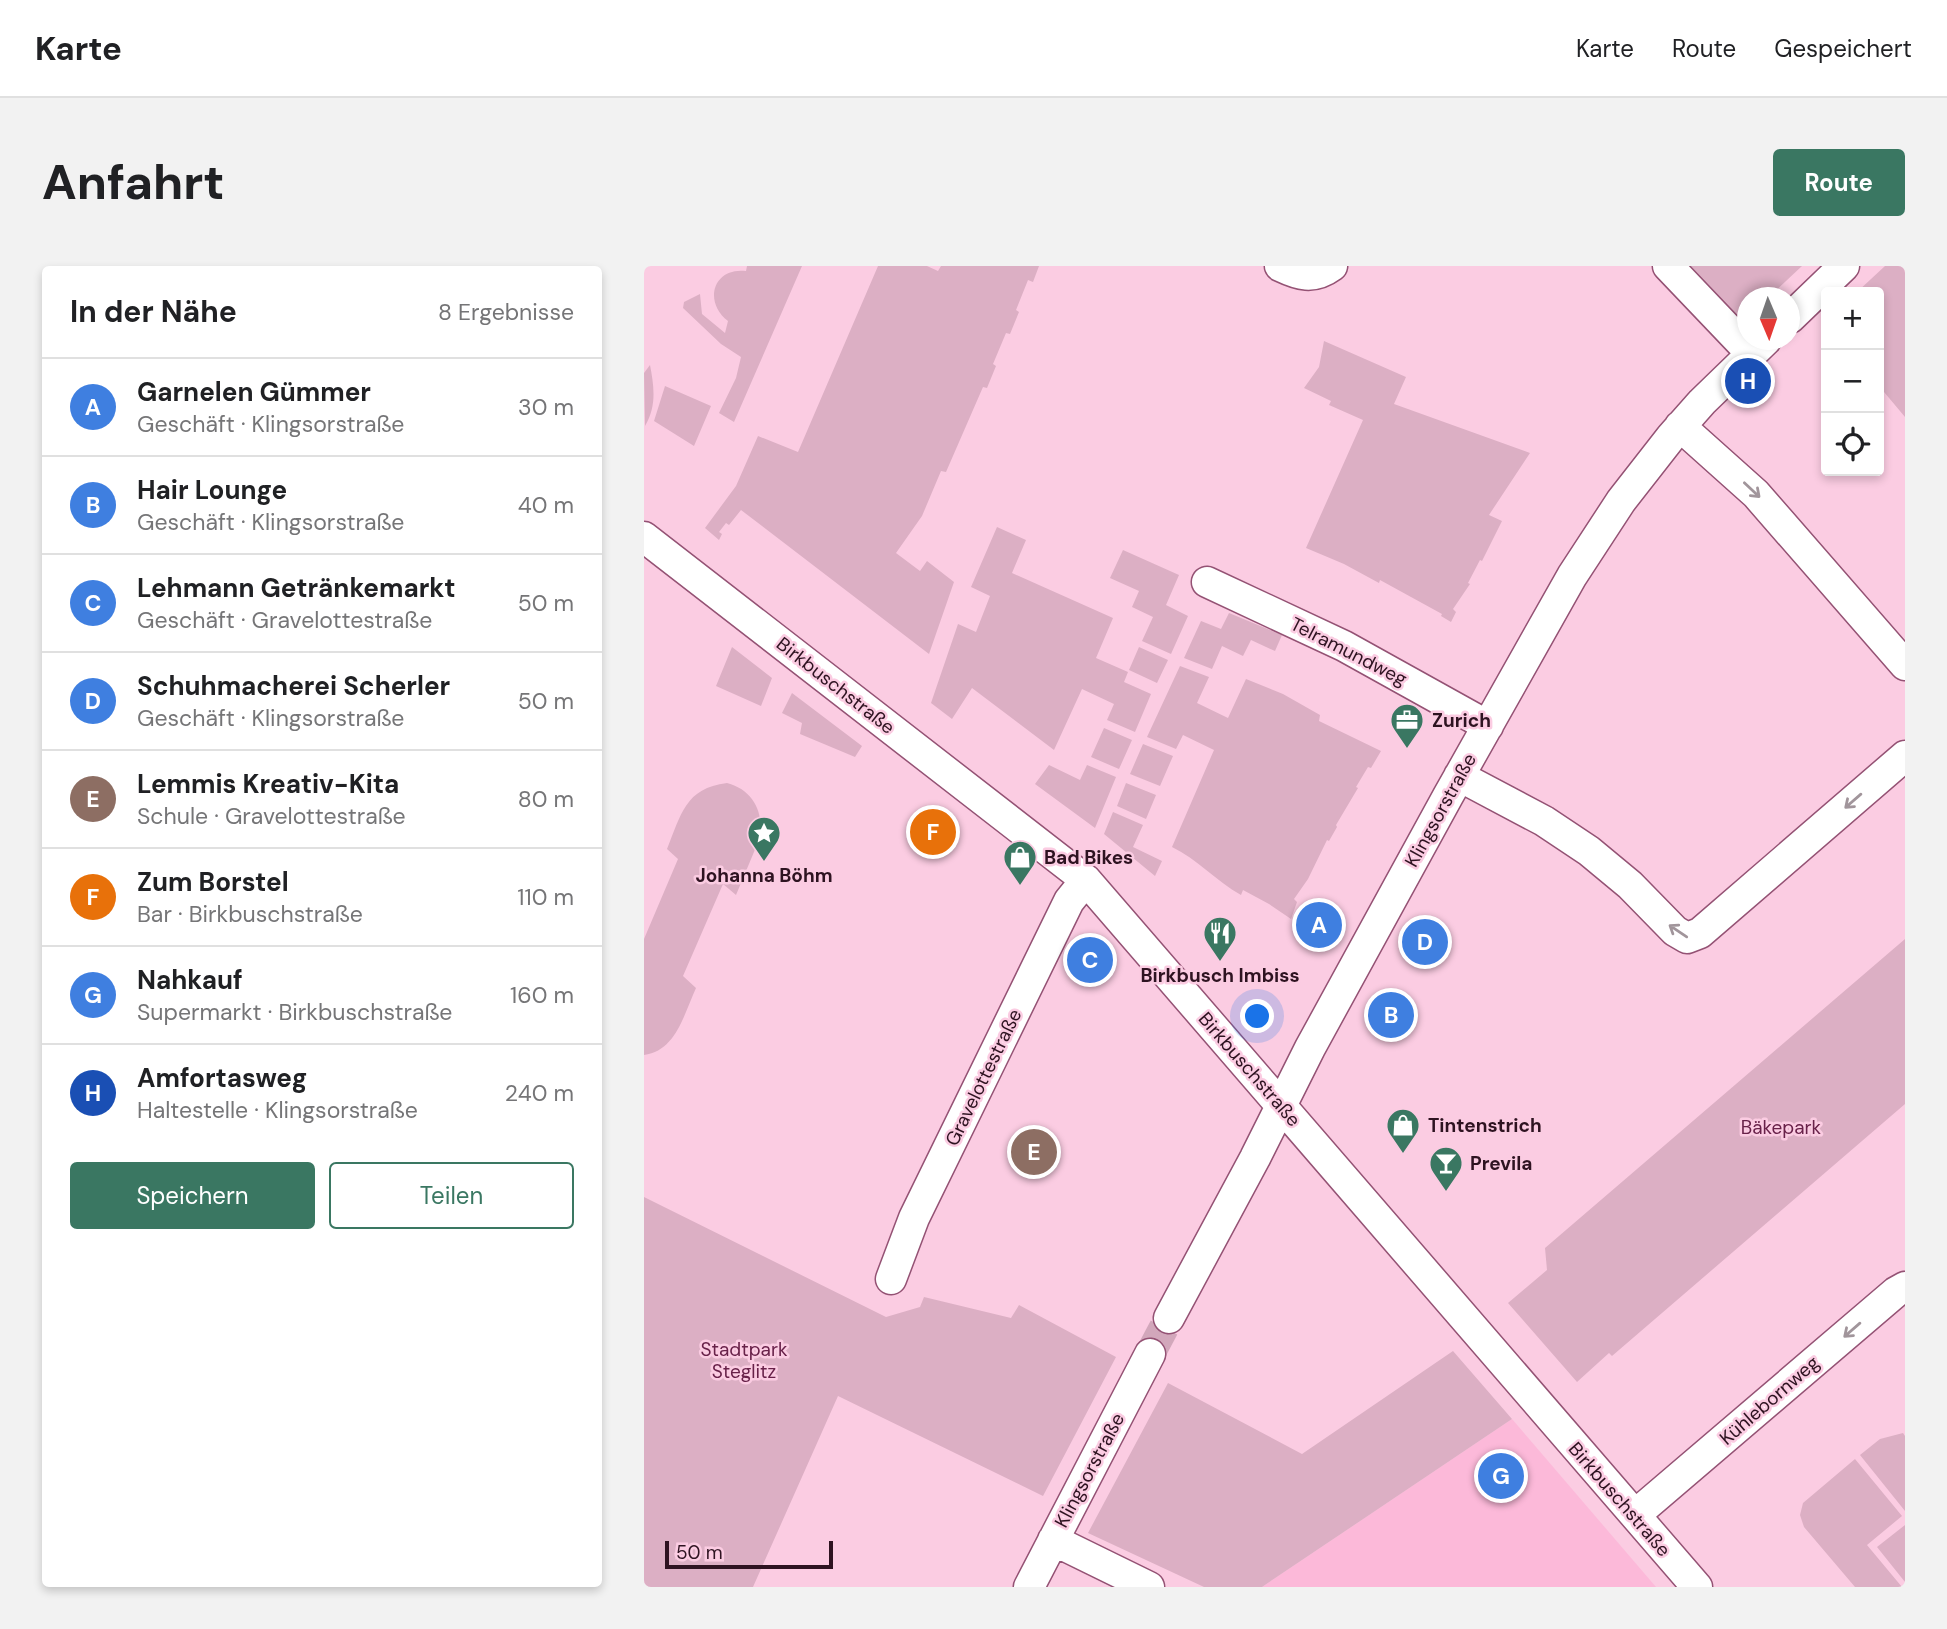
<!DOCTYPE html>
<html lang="de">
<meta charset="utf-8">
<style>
body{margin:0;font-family:"DM Sans",sans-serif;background:#f2f2f2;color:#202124}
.controls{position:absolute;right:21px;top:21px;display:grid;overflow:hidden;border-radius:7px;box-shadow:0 4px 10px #0003}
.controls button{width:63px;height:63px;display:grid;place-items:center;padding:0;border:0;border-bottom:2px solid #e0e0e0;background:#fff;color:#202124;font:35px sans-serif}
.compass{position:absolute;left:1093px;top:21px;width:63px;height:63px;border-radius:50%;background:#fff;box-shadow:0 4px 10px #0003;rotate:178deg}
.scale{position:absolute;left:21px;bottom:18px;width:168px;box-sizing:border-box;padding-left:7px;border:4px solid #2e1321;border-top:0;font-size:19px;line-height:24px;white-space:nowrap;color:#2e1321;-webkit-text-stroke:5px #fbcce2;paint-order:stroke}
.you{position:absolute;left:614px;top:751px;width:24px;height:24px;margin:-18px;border:5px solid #fff;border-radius:50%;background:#1a73e8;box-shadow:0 0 0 10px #1a73e833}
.badge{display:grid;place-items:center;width:46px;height:46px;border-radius:50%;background:#3a7762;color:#fff;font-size:23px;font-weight:700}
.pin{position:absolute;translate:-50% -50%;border:4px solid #fff;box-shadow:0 2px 7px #0006}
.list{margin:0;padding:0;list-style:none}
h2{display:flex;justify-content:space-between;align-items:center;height:91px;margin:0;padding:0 28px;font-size:30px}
h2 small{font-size:23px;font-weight:400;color:#757577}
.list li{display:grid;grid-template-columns:46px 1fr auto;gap:21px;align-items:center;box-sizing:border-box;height:98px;padding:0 28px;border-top:2px solid #e0e0e0}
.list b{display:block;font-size:26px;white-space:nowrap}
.list p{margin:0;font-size:23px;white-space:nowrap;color:#757577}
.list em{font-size:23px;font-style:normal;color:#757577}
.actions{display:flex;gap:14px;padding:21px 28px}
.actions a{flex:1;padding:16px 0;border:2px solid #3a7762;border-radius:7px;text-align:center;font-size:24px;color:#3a7762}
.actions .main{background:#3a7762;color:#fff}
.icon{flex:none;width:38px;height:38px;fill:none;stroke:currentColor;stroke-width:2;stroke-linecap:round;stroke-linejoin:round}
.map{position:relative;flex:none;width:1261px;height:1321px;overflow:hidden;border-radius:7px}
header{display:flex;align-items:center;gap:42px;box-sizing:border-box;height:98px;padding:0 35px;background:#fff;border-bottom:2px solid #e0e0e0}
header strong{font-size:33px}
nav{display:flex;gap:38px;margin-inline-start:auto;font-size:24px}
.intro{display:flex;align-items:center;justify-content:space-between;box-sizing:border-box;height:168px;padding:0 42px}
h1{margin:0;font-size:49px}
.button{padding:18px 32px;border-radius:7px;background:#3a7762;color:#fff;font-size:24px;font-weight:700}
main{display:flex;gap:42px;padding:0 42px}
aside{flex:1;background:#fff;border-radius:7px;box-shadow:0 4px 10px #0003}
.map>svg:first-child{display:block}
.built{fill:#fcb9d9}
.green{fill:#dcafc4}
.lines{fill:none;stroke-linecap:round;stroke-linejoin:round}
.minor-tunnel{stroke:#d2a7bb;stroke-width:30;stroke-dasharray:30 15;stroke-linecap:butt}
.minor-casing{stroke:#945274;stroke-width:33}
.minor{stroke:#fff;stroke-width:30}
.oneway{stroke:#a1959b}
.labels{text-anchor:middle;stroke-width:5;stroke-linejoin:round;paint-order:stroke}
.street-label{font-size:19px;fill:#2e1321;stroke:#fbcce2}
.poi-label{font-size:19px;font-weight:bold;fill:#2e1321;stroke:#fbcce2;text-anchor:start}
.park-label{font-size:19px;fill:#682149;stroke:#fbcce2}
</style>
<header>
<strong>Karte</strong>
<nav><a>Karte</a><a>Route</a><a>Gespeichert</a></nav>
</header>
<div class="intro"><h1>Anfahrt</h1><a class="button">Route</a></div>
<main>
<aside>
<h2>In der Nähe<small>8 Ergebnisse</small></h2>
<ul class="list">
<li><span class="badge" style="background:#3f7fe0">A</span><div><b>Garnelen Gümmer</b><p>Geschäft · Klingsorstraße</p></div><em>30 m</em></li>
<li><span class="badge" style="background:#3f7fe0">B</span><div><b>Hair Lounge</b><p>Geschäft · Klingsorstraße</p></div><em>40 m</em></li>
<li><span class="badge" style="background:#3f7fe0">C</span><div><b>Lehmann Getränkemarkt</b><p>Geschäft · Gravelottestraße</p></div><em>50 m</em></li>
<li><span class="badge" style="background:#3f7fe0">D</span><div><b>Schuhmacherei Scherler</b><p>Geschäft · Klingsorstraße</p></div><em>50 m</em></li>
<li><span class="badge" style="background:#8d6e63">E</span><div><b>Lemmis Kreativ-Kita</b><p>Schule · Gravelottestraße</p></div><em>80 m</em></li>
<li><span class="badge" style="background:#e8710a">F</span><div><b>Zum Borstel</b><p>Bar · Birkbuschstraße</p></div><em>110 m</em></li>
<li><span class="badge" style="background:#3f7fe0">G</span><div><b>Nahkauf</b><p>Supermarkt · Birkbuschstraße</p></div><em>160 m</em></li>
<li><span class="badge" style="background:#1a4fb4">H</span><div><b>Amfortasweg</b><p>Haltestelle · Klingsorstraße</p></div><em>240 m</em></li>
</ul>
<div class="actions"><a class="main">Speichern</a><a>Teilen</a></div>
</aside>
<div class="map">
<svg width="1261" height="1321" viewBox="0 0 1261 1321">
<rect width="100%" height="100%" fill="#fbcce2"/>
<!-- built -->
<path class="built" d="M 868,1153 L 1012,1321 L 618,1321 Z"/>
<!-- green -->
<path class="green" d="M 103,0 L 158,0 L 90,156 L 75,147 L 92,112 L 97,91 L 77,78 L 39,42 L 40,36 L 56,28 L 58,48 L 81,67 L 84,55 C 59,36 69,1 102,5 Z
M 234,0 L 283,0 L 294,5 L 297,0 L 395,0 L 389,16 L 384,14 L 372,44 L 375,46 L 366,68 L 362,67 L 349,98 L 352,100 L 343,122 L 339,121 L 302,206 L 297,205 L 278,250 L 252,287 L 276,305 L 283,295 L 310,316 L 285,388 L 97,244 L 85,259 L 82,257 L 75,266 L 78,268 L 75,274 L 61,262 L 92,220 L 114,170 L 154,186 Z
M 1035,0 L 1158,0 L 1125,31 L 1104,32 L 1103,51 L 1094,60 Z
M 1241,0 L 1261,0 L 1261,151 L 1235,120 L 1235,26 L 1213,26 Z
M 680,75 L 762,111 L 750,138 L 886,187 L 845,249 L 858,255 L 838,295 L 836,294 L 824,317 L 826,318 L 809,343 L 812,346 L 807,356 L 797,350 L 798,348 L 736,314 L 735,317 L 700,298 L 662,282 L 719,154 L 685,139 L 687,135 L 660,122 L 675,101 Z
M 6,99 C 10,120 13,140 1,160 L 0,107 Z
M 21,120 L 67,140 L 50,180 L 10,155 Z
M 353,261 L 382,274 L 368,307 L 469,352 L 452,392 L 484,406 L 480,416 L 507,428 L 491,466 L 463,454 L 470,438 L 438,423 L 410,484 L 328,422 L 308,453 L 287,437 L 314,358 L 332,366 L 346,330 L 327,321 Z
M 479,284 L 535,309 L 522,339 L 544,350 L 527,388 L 498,375 L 509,351 L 488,341 L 495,325 L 466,312 Z
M 585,347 L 638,369 L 631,385 L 607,374 L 599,390 L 578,380 L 568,403 L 540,392 L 557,355 L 577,363 Z
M 88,381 L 128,412 L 117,440 L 72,420 Z
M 495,381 L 524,394 L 513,417 L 485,404 Z
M 536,400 L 565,411 L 553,437 L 584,452 L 602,413 L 639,428 L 676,449 L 675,455 L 737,485 L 727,502 L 724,501 L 712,521 L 714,522 L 692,559 L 693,561 L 685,575 L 683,574 L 664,613 L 650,633 L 653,636 L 647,653 L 625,638 L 599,624 L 597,629 C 572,615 553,593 528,581 L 570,484 L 539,469 L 532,483 L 503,471 Z
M 148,427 L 218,480 L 211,491 L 156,468 L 158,457 L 138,447 Z
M 460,462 L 488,474 L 475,503 L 447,491 Z
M 499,478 L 529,490 L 516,520 L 486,508 Z
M 405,499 L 436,514 L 443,499 L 472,511 L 451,562 L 391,518 Z
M 83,517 C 110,524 121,548 115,574 L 92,629 L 79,618 L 39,710 L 52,722 C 40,748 32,785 0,789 L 0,673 L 34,593 L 23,583 C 37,549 41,522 83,517 Z
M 482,517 L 512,529 L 502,553 L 473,540 Z
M 469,546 L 499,559 L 489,581 L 518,595 L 511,610 L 460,568 Z
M 1261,673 L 1261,838 L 968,1090 L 965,1087 L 933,1116 L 864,1037 L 903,1004 L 901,982 Z
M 0,931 L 242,1051 L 276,1041 L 280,1031 L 367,1052 L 375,1039 L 472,1091 L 399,1230 L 194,1130 L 109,1321 L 0,1321 Z
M 809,1085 L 868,1153 L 618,1321 L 560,1321 L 444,1267 L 524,1117 L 658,1188 Z
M 1259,1167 L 1261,1170 L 1261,1245 L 1216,1189 L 1236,1173 Z
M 1211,1193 L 1258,1250 L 1223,1279 L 1258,1321 L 1211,1321 L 1160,1261 L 1156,1249 L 1159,1237 Z
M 1261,1259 L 1261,1316 L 1233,1281 Z"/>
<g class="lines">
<!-- minor-tunnel -->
<path class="minor-tunnel" d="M 506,1088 L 525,1052"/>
<defs>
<path id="minor" d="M 636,0 C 655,9 669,14 688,0
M 1024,0 L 1107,87
M 1146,52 L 1200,0
M 1036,160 L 1112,228 L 1261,399
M 0,271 L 442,614 L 1053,1321
M 563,316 L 700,380 L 844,460
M 815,510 L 900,555 L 945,585 L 986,619 L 1031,665 L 1043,672 L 1056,667 L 1261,490
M 247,1013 L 270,952 L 425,635 L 442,614
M 525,1052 L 611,892 L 666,782 L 804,530 L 928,310 L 977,235 L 1027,171 L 1058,136 L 1122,74
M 991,1249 L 1252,1026 L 1261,1021
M 409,1274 L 505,1321
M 385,1321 L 506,1088"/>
</defs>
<!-- minor casing -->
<use href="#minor" class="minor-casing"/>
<!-- minor -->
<use href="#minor" class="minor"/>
</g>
<!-- one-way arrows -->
<defs><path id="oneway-shaft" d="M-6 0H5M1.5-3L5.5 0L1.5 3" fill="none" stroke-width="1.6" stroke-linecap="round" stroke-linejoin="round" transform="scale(1.75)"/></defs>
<g class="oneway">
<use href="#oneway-shaft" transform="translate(1108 224) rotate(43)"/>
<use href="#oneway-shaft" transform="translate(1209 535) rotate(139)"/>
<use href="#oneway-shaft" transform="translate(1034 665) rotate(-146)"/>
<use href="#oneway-shaft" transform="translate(1208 1064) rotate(139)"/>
</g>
<!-- icons -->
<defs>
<symbol id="office-pin" viewBox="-11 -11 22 30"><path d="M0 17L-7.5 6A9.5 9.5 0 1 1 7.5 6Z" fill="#3a7762" stroke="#fbcce2"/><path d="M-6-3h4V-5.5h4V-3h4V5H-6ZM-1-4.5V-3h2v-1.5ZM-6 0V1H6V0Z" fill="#fff"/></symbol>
<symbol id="sight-pin" viewBox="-11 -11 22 30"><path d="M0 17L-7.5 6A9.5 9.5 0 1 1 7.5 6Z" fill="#3a7762" stroke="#fbcce2"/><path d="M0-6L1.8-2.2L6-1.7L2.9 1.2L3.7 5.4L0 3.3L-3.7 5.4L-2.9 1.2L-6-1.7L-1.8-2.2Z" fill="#fff"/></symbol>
<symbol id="shop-pin" viewBox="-11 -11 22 30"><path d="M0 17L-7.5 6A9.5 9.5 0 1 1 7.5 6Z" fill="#3a7762" stroke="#fbcce2"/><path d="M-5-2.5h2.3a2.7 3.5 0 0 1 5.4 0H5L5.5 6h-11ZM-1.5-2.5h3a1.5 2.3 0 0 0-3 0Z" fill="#fff"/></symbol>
<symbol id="restaurant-pin" viewBox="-11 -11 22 30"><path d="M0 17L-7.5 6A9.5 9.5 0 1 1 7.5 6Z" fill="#3a7762" stroke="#fbcce2"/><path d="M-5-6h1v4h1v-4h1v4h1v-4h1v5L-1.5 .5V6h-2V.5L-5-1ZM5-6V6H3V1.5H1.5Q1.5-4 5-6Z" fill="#fff"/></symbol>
<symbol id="bar-pin" viewBox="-11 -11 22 30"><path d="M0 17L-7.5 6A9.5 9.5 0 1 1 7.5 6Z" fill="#3a7762" stroke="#fbcce2"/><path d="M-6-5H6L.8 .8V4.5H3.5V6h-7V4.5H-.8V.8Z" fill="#fff"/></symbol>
</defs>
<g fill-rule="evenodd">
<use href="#office-pin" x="744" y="435" width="38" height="52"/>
<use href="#sight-pin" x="101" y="548" width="38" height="52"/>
<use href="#shop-pin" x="357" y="572" width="38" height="52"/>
<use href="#restaurant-pin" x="557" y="648" width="38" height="52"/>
<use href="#shop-pin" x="740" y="840" width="38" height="52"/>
<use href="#bar-pin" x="783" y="878" width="38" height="52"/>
</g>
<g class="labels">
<!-- street labels -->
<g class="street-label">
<text transform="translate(705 385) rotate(27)" y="7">Telramundweg</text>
<text transform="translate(192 419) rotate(38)" y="7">Birkbuschstraße</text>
<text transform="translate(796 544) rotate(-61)" y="7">Klingsorstraße</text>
<text transform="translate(606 803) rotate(49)" y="7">Birkbuschstraße</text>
<text transform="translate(339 811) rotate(-64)" y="7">Gravelottestraße</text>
<text transform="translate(1125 1134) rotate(-41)" y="7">Kühlebornweg</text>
<text transform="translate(445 1204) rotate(-62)" y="7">Klingsorstraße</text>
<text transform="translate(976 1233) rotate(49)" y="7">Birkbuschstraße</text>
</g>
<!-- poi labels -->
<g class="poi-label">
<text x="788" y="461">Zurich</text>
<text x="400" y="598">Bad Bikes</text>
<text x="120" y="616" text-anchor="middle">Johanna Böhm</text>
<text x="576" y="716" text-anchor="middle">Birkbusch Imbiss</text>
<text x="784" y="866">Tintenstrich</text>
<text x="826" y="904">Previla</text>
</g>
<!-- park labels -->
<g class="park-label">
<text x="1137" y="868">Bäkepark</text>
<text x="100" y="1090">Stadtpark<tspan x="100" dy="22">Steglitz</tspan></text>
</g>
</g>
</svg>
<div class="controls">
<button>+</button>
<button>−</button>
<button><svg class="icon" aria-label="locate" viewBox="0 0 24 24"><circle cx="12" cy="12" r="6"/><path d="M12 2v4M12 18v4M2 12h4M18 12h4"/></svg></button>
</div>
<svg class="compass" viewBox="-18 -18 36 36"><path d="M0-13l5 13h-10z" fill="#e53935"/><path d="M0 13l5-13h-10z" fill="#757577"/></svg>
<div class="scale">50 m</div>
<div class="you"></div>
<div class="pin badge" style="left:675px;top:659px;background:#3f7fe0">A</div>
<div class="pin badge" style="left:747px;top:749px;background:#3f7fe0">B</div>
<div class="pin badge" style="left:446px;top:694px;background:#3f7fe0">C</div>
<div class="pin badge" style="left:781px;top:676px;background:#3f7fe0">D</div>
<div class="pin badge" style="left:390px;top:886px;background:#8d6e63">E</div>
<div class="pin badge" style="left:289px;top:566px;background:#e8710a">F</div>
<div class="pin badge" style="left:857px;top:1210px;background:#3f7fe0">G</div>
<div class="pin badge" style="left:1104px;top:115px;background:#1a4fb4">H</div>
</div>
</main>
